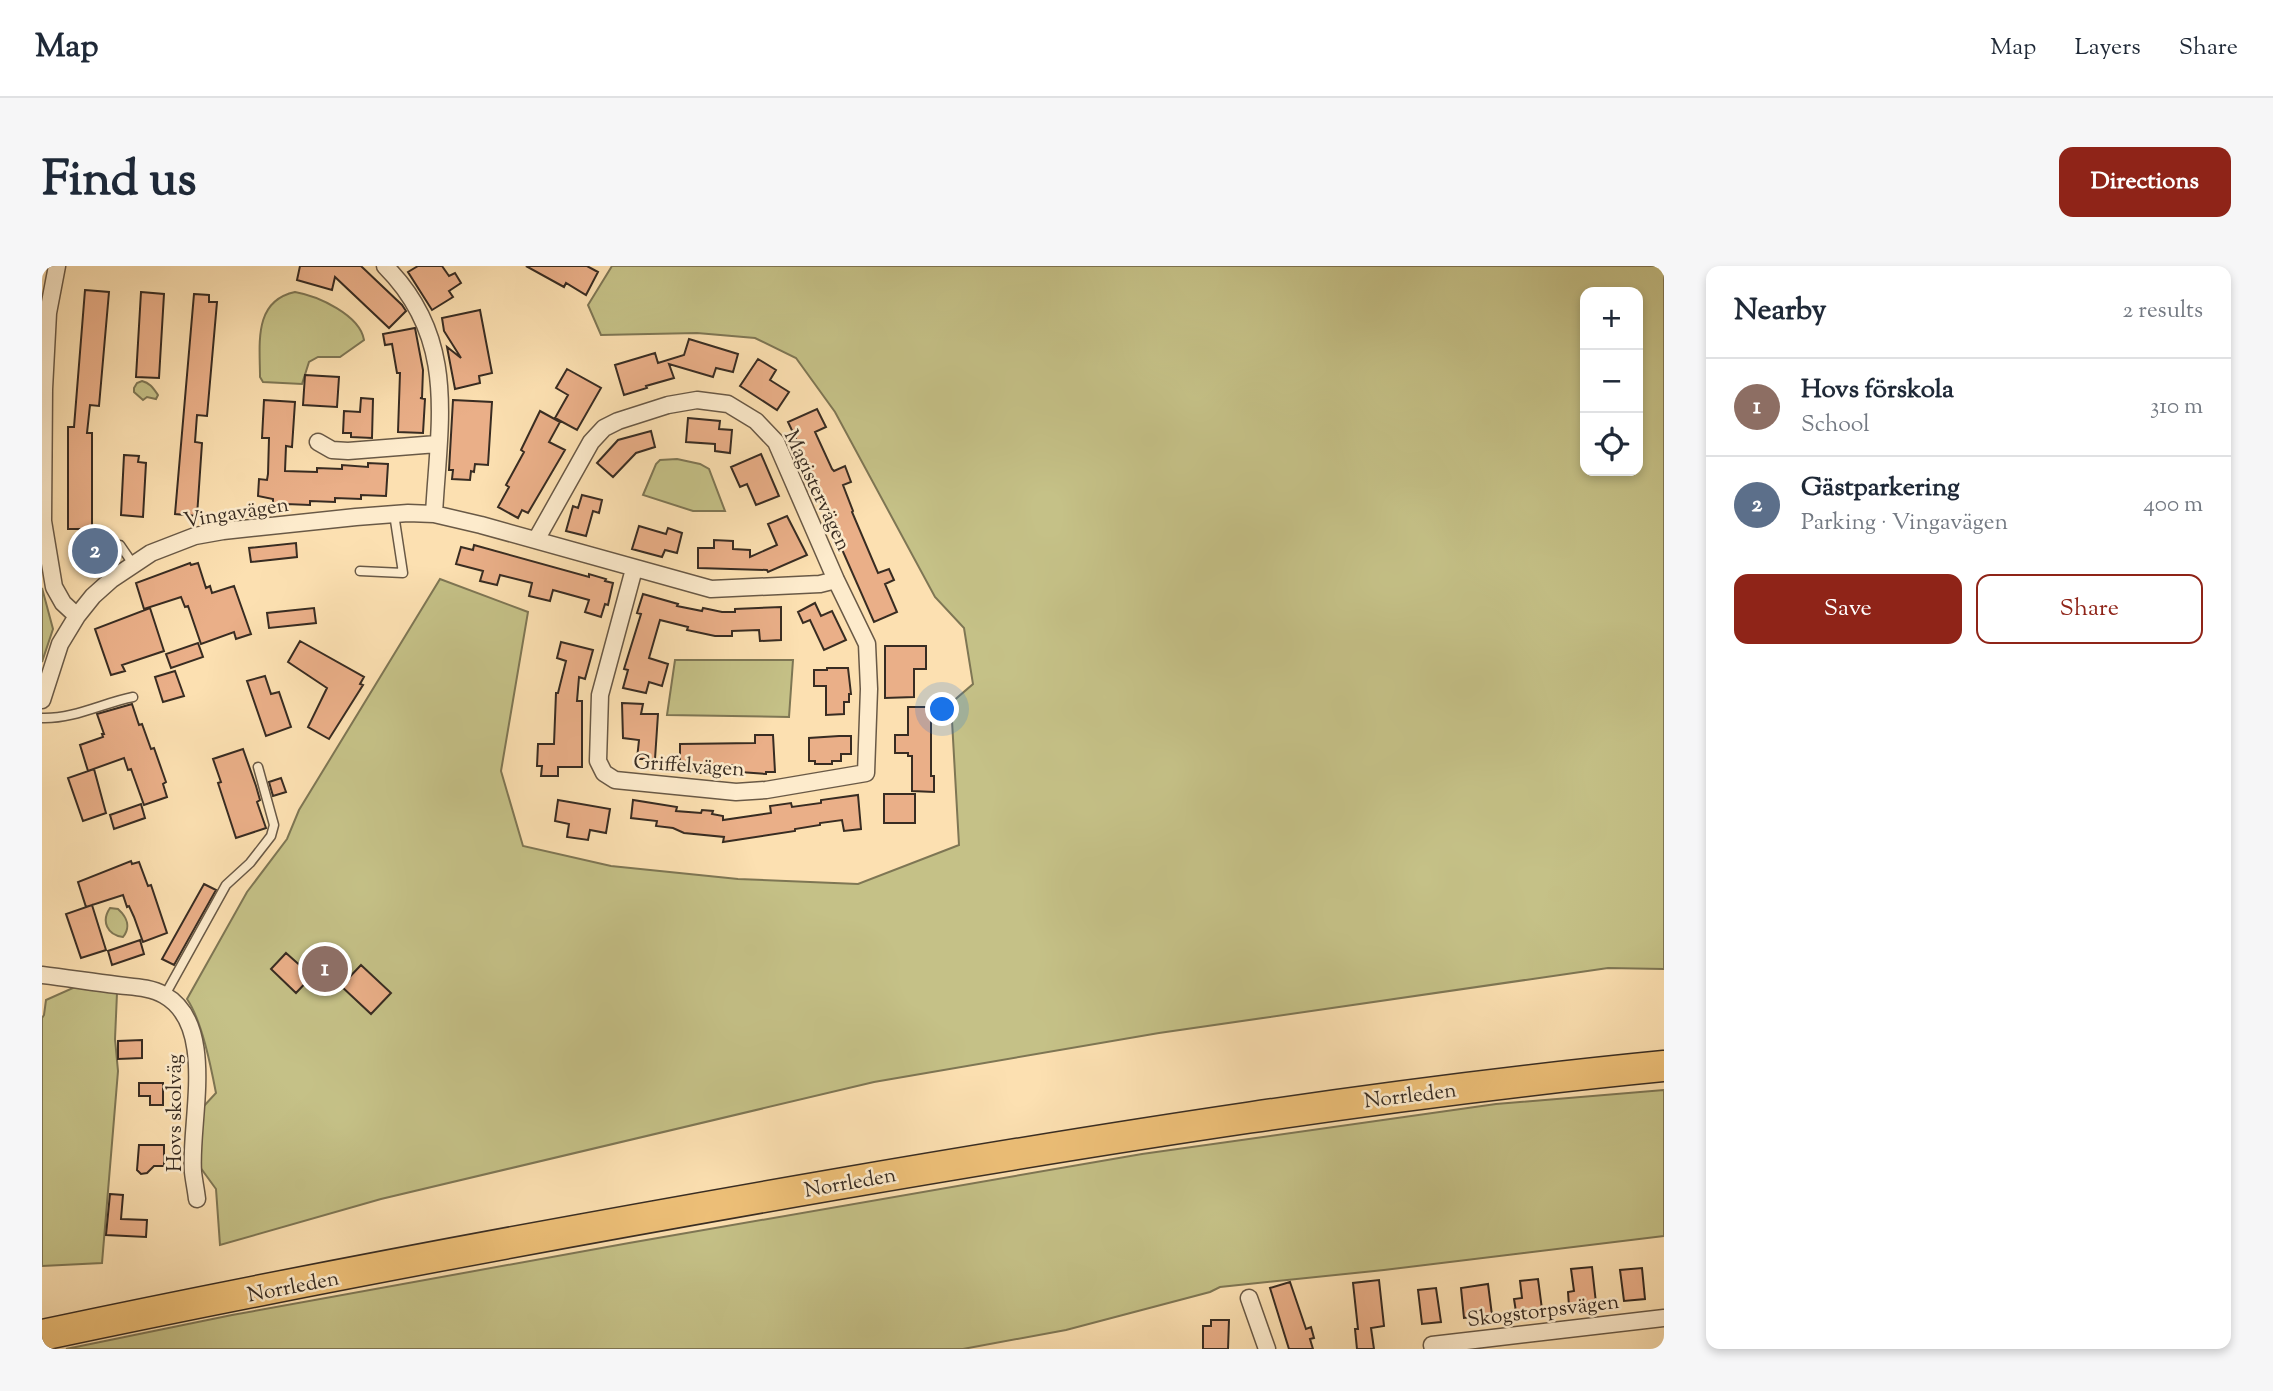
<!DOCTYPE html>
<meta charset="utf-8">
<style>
body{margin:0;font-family:"Sorts Mill Goudy",serif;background:#f6f6f7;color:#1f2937}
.controls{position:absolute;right:21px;top:21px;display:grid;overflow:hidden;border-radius:14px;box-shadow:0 4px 10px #0003}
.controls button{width:63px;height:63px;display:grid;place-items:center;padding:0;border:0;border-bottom:2px solid #e0e1e3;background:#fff;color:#1f2937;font:35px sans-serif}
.you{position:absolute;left:901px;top:444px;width:24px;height:24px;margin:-18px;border:5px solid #fff;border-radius:50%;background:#1a73e8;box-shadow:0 0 0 10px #1a73e833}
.badge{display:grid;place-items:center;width:46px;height:46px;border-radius:50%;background:#8f2418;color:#fff;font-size:23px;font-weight:700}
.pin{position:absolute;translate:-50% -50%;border:4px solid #fff;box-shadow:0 2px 7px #0006}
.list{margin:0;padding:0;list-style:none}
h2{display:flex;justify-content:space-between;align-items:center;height:91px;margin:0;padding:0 28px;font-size:30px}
h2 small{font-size:23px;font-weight:400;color:#747a83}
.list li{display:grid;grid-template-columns:46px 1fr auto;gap:21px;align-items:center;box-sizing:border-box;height:98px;padding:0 28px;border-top:2px solid #e0e1e3}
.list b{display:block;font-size:26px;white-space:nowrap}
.list p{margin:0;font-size:23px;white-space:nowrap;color:#747a83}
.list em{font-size:23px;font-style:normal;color:#747a83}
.actions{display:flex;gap:14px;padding:21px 28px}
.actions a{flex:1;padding:16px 0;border:2px solid #8f2418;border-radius:14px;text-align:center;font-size:24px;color:#8f2418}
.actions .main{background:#8f2418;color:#fff}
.icon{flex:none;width:38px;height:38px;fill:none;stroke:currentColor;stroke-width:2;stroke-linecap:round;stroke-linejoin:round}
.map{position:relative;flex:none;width:1622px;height:1083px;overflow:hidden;border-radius:14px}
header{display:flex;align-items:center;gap:42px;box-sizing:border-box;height:98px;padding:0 35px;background:#fff;border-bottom:2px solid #e0e1e3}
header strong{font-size:33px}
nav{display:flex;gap:38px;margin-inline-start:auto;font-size:24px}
.intro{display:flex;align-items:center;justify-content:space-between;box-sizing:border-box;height:168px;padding:0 42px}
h1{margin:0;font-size:49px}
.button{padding:18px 32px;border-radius:14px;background:#8f2418;color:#fff;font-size:24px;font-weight:700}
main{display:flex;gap:42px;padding:0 42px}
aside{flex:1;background:#fff;border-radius:14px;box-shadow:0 4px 10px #0003}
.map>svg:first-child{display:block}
.green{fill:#c5c187;stroke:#7e7654;stroke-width:2;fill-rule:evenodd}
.building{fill:#eaaf88;stroke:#382c22;stroke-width:2}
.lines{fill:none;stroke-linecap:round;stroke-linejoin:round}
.lane-casing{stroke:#695946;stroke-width:11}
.street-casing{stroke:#695946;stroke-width:19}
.highway-casing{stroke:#382c22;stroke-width:33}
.lane{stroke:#fdebcc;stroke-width:8}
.street{stroke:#fdebcc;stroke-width:16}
.highway{stroke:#eec078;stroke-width:30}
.labels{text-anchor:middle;stroke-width:5;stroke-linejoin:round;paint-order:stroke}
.street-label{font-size:21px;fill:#382c22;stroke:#fdebcc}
</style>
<header>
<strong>Map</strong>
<nav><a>Map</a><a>Layers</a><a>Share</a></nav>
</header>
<div class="intro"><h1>Find us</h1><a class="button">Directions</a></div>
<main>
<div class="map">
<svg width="1622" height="1083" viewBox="0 0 1622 1083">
<rect width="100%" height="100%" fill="#fce0b1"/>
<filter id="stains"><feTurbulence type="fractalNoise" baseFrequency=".00286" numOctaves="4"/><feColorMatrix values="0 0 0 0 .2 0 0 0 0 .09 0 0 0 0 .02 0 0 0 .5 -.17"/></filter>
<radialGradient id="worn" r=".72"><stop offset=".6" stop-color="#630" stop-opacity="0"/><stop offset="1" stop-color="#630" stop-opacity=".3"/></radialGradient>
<!-- green -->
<path class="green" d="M 570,0 L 1622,0 L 1622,703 L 1566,702 L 1117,767 L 832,816 L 339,933 L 178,979 L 174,923 L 158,901 L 161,841 L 174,827 C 169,801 160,755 145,733 L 205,626 L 245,573 L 257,544 L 398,313 L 486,346 L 459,505 L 481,580 L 569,600 L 696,613 L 816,618 L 917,579 L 909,437 L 931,418 L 922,362 L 893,331 L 793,146 L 754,92 L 713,72 L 655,67 L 559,69 L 546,39 ZM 1543,26 L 1596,26 L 1596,205 L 1543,205 Z
M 253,26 C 276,30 318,49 322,74 L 298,91 L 276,91 L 267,96 L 260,118 L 221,116 L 218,111 C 218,78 211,35 253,26 Z
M 100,115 C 108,117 111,122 116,129 L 114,133 L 105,131 L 101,134 L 92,126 L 92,122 L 95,117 Z
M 635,193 L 658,198 L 667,203 L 683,245 L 651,245 L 601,229 L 614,198 L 618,194 Z
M 0,322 L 11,363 L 0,396 Z
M 633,394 L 751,394 L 747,451 L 625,449 Z
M 68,642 L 76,643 C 85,651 89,661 81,671 C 65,669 59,655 68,642 Z
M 33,721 L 75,727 L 73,773 L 76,805 L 60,997 L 0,1000 L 0,752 L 2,749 L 4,734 Z
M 1622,824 L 1622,970 L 1342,1004 L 1178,1021 L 1168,1026 L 1024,1064 L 921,1083 L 24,1083 L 190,1049 L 587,977 L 1100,888 L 1454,838 Z"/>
<!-- building -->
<path class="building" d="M 258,0 L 319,0 L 360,39 L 364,45 L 347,62 L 293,11 L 290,24 L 255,14 Z
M 376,0 L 400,0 L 407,10 L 413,7 L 419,17 L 407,25 L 411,31 L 390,44 L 366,6 Z
M 484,0 L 545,0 L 556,6 L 544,29 L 524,17 L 522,21 Z
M 43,24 L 67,26 L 57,140 L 48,139 L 45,167 L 50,167 L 50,263 L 26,263 L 26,161 L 32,161 Z
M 99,26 L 122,28 L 117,112 L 94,111 Z
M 152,28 L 167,29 L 167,36 L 175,36 L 165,150 L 155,149 L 153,176 L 160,177 L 155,250 L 133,248 Z
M 438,44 L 450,107 L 437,110 L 438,117 L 413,123 L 405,81 L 419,92 L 402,65 L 400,52 Z
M 373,62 L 381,104 L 380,132 L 378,132 L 383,133 L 381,167 L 356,166 L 358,107 L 355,107 L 350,78 L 343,79 L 341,68 Z
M 647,73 L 696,88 L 691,106 L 674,102 L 671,111 L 627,98 L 632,112 L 604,120 L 605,122 L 582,129 L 573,99 L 613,87 L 616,97 L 642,89 Z
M 716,93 L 734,104 L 728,114 L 747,126 L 735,144 L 698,120 Z
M 525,103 L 559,122 L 535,164 L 513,152 L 526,129 L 514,122 Z
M 263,109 L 297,111 L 295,141 L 261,139 Z
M 319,132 L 331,133 L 330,172 L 309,171 L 309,167 L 301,167 L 302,145 L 318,146 Z
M 222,134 L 253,136 L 250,181 L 244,180 L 243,205 L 275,206 L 275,202 L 300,203 L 300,199 L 326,201 L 326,197 L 346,198 L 344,230 L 319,229 L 319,233 L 293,232 L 293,236 L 268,235 L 268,239 L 244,238 L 244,241 L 231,241 L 231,233 L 216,230 L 217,213 L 225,214 L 226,208 L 227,172 L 220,172 Z
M 411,134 L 450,136 L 446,199 L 433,198 L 432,206 L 429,205 L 428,214 L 410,213 L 411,204 L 407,204 Z
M 775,143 L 784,161 L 773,166 L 790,203 L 792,205 L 803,200 L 809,216 L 801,219 L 811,245 L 810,246 L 836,307 L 847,303 L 852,314 L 843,318 L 855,346 L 832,356 L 791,263 L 793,262 L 781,235 L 779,236 L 772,221 L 775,220 L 772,211 L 746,156 Z
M 498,145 L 518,156 L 507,176 L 523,184 L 486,247 L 480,244 L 476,252 L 456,241 L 467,221 L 464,219 L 482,186 L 479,184 Z
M 646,152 L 678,155 L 677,163 L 690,164 L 688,187 L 673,185 L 673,178 L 644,176 Z
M 609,165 L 613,181 L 594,187 L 571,211 L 555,197 L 576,174 Z
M 719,188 L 737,230 L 714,239 L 705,218 L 698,221 L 689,201 Z
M 82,189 L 97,190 L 96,196 L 104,197 L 101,251 L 79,249 Z
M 540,229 L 560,234 L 557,247 L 551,245 L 544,270 L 524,265 L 531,240 L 536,242 Z
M 745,250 L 765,289 L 726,306 L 725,304 L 656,302 L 656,282 L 672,282 L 672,274 L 691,275 L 691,283 L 708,284 L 708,291 L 735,279 L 726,258 Z
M 597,260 L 624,268 L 626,262 L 640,267 L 635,287 L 623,284 L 620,291 L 590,283 Z
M 254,277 L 255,291 L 209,296 L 207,282 Z
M 432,279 L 547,311 L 547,308 L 564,313 L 563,315 L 571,317 L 566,339 L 563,338 L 559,351 L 543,346 L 547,334 L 511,324 L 508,335 L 487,330 L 490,317 L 458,309 L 455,319 L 438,315 L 441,305 L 414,298 L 419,281 L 431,284 Z
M 148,297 L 149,299 L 156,297 L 164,322 L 168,320 L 170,327 L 192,320 L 209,368 L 194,373 L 192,366 L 159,378 L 146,340 L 143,341 L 139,331 L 102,343 L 94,317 Z
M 601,328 L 636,338 L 635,340 L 660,345 L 661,342 L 680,346 L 693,346 L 693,343 L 739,341 L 739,374 L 718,375 L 717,364 L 690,365 L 690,370 L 673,370 L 645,364 L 646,361 L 618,354 L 607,392 L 626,398 L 620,420 L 607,416 L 604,427 L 581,422 L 586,404 L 582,403 L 599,348 L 595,347 Z
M 773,337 L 779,350 L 790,345 L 804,374 L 782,384 L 768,354 L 761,357 L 756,346 Z
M 108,342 L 122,385 L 80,399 L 83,405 L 69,409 L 53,363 Z
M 272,342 L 274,357 L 227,362 L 225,347 Z
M 258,375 L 322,411 L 318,418 L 321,419 L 287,473 L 266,461 L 285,422 L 246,396 Z
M 519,376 L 551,384 L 543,413 L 537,411 L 535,435 L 540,435 L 540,501 L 516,501 L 516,510 L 499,510 L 500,500 L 495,500 L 496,478 L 512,478 L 514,427 L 516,427 L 524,395 L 515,392 Z
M 156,377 L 161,391 L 129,402 L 124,388 Z
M 843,380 L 884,380 L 884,403 L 872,403 L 872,431 L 843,432 Z
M 785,402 L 806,402 L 809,428 L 807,428 L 807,436 L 802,436 L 802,448 L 784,449 L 784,420 L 772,420 L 772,404 L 785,404 Z
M 133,405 L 142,430 L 121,436 L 113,411 Z
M 223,410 L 229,428 L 237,426 L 249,461 L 224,470 L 205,415 Z
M 580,437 L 601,438 L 599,448 L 616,448 L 613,493 L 595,493 L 597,474 L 581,472 Z
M 90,438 L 97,459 L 100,458 L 109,483 L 112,482 L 124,516 L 121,518 L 125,531 L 102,539 L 89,503 L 86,504 L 82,492 L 46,505 L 38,479 L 61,471 L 60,468 L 62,468 L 55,448 Z
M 866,441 L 889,441 L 889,510 L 892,510 L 892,526 L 870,525 L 870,490 L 866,490 L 866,487 L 853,487 L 853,469 L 866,469 Z
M 713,469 L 731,469 L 733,506 L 724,506 L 724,508 L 698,506 L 698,499 L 671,499 L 671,507 L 654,507 L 654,503 L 638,503 L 638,478 L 713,477 Z
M 797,470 L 809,470 L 809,488 L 799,488 L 799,495 L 790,495 L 790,498 L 773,498 L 773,495 L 767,495 L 767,472 Z
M 201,483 L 214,520 L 218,534 L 215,536 L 224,562 L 194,572 L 176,517 L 179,516 L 171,493 Z
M 52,503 L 64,547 L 41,555 L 26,512 Z
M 239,512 L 244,526 L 231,530 L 227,516 Z
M 842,528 L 873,528 L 873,557 L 842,557 Z
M 816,529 L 819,563 L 802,565 L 800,554 L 778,557 L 778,559 L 753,563 L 753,565 L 681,576 L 682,571 L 642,567 L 631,562 L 614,560 L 615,555 L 589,552 L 591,534 L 635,541 L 634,545 L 659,547 L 660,544 L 671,545 L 670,548 L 681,550 L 681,554 L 729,547 L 728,540 L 749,537 L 750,541 L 779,537 L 779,534 Z
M 516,534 L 568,543 L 564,567 L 548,564 L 546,574 L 525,571 L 527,558 L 513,555 Z
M 99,538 L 103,552 L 72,563 L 68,549 Z
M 89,595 L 90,598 L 97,596 L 106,620 L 109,619 L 125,667 L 101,676 L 92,651 L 87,640 L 85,641 L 81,629 L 44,641 L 36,616 Z
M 162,618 L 174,624 L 132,699 L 120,693 Z
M 50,639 L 64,684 L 39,692 L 24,648 Z
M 98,674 L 102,688 L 70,699 L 66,685 Z
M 244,687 L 270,710 L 254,727 L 229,703 Z
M 319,699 L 349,727 L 329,748 L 299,720 Z
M 100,774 L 100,792 L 76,793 L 76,775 Z
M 97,817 L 121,817 L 121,839 L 108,839 L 108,830 L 97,830 Z
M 97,879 L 122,879 L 122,900 L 112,900 L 105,907 L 99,908 L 95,904 Z
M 68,928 L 81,929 L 79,953 L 105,954 L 104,971 L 64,969 Z
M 1550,1001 L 1554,1037 L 1527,1040 L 1526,1026 L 1532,1025 L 1529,1003 Z
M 1600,1002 L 1603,1033 L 1582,1035 L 1578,1004 Z
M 1496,1013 L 1500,1043 L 1474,1046 L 1472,1033 L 1480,1032 L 1478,1015 Z
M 1337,1014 L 1342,1060 L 1329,1062 L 1332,1083 L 1315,1083 L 1313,1063 L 1316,1063 L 1311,1017 Z
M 1248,1016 L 1264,1063 L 1269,1061 L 1272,1072 L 1268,1073 L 1271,1083 L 1247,1083 L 1228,1022 Z
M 1446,1018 L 1450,1049 L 1422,1052 L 1419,1022 Z
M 1394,1022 L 1399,1056 L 1380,1058 L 1376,1024 Z
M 1169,1054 L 1187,1054 L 1186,1083 L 1161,1083 L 1161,1060 L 1169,1060 Z"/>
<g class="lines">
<defs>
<path id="lane" d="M 72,279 L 78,279 L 91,298
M 318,305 L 361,307 L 352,248
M 0,452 C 32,453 61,437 91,431
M 123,729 L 184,619 L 208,597 L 229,570 L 232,559 L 216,501"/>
<path id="street" d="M 15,0 L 6,47 L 2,123 L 1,255 L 12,321 L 21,337 L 35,350
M 343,0 C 416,73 397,155 392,248
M 276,176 L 290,184 L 306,185 L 395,178
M 494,274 L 549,176 L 562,162 L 576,155 L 626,139 L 655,134 L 686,138 L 714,155 L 734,176 L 794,314 L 825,378 L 827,423 L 824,507 L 724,524 L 694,526 L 573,514 L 562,507 L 556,495 L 558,429 L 592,303
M 0,434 L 18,378 L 35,350 L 51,330 L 70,313 L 109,287 L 153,270 L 181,265 L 314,251 L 366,247 L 392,248 L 439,259 L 669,323 L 778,318 L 794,314
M 0,709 C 25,712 50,716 75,719 C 90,721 108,721 122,729 C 176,759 147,857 151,906 C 152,915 154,924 155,933
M 1207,1032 L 1225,1083
M 1391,1083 L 1390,1079 L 1622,1052"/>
<path id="highway" d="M 0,1069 C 264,1013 530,964 796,918 C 1070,871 1345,827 1622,800"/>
</defs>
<!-- lane casing -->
<use href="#lane" class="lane-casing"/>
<!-- street casing -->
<use href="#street" class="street-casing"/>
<!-- highway casing -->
<use href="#highway" class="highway-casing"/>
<!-- lane -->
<use href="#lane" class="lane"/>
<!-- street -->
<use href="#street" class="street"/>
<!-- highway -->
<use href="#highway" class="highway"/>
</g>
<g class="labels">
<!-- street labels -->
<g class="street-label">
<text transform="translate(776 224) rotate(65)" y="7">Magistervägen</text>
<text transform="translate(194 246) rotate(-9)" y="7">Vingavägen</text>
<text transform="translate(647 499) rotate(4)" y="7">Griffelvägen</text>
<text transform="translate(1368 829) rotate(-7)" y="7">Norrleden</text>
<text transform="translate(132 847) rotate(-90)" y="7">Hovs skolväg</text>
<text transform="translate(808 916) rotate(-10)" y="7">Norrleden</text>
<text transform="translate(251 1020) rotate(-11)" y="7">Norrleden</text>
<text transform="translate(1501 1044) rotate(-7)" y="7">Skogstorpsvägen</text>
</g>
</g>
<rect width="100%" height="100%" filter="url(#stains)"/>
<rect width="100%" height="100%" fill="url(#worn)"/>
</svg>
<div class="controls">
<button>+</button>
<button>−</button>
<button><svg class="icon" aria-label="locate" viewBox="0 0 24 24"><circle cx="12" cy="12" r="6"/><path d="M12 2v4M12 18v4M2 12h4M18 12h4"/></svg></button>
</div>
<div class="you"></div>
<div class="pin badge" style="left:283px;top:703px;background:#8d6e63">1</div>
<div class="pin badge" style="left:53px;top:285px;background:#5c6f8a">2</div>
</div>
<aside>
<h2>Nearby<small>2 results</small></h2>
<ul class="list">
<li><span class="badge" style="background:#8d6e63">1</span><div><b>Hovs förskola</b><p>School</p></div><em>310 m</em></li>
<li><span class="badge" style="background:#5c6f8a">2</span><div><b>Gästparkering</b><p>Parking · Vingavägen</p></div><em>400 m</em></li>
</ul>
<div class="actions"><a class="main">Save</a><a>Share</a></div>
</aside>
</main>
